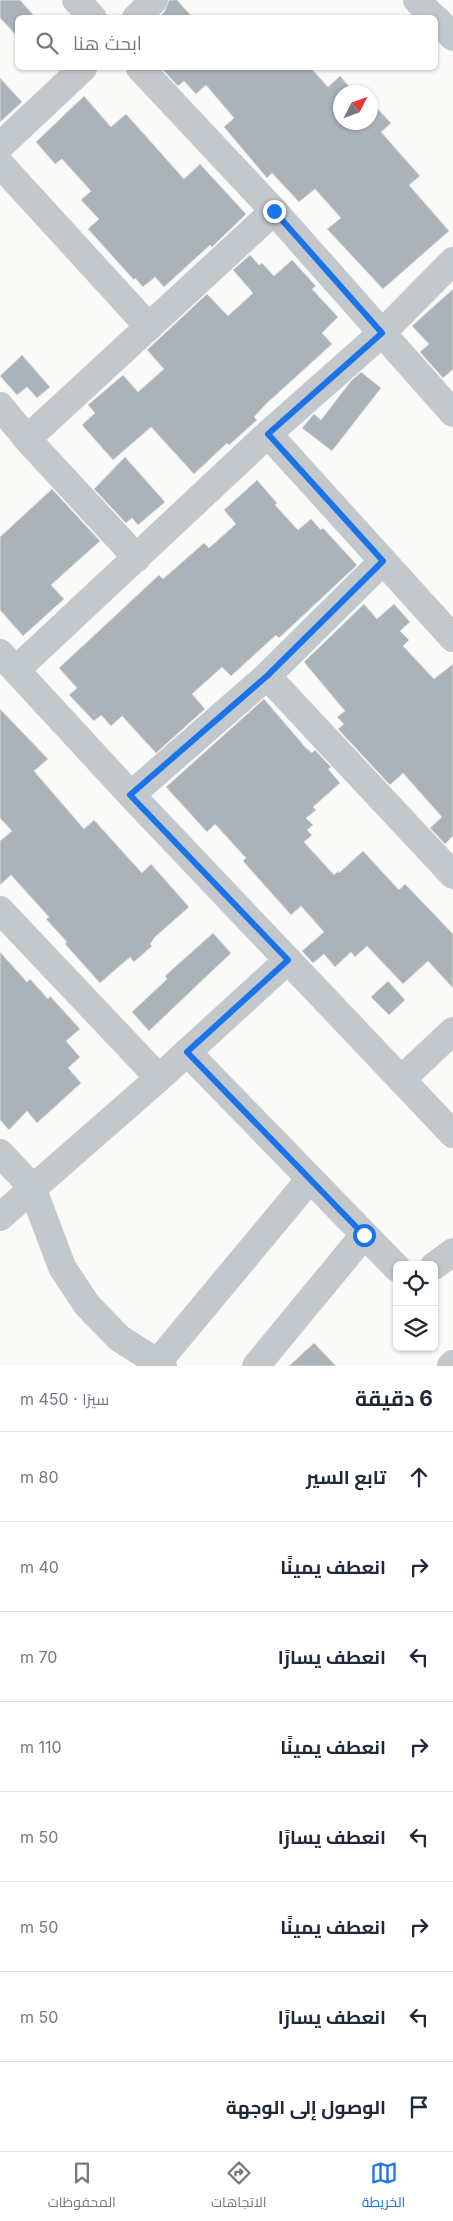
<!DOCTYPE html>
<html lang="ar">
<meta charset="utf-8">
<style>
body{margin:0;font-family:Inter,Cairo,sans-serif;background:#f2f2f3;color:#1f2937;direction:rtl}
.controls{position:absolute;right:15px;bottom:15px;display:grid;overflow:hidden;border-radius:8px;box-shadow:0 1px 4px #0004}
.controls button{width:45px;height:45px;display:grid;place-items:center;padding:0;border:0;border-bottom:1px solid #e0e1e3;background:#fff;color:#1f2937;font:25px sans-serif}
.compass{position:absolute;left:333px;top:85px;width:45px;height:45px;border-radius:50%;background:#fff;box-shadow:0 1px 4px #0004;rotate:48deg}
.stop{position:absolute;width:15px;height:15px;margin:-11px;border:4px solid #1a73e8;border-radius:50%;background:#fff}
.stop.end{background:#1a73e8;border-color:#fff;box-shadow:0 1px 5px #0008}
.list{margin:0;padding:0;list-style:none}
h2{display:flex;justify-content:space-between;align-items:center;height:65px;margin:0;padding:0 20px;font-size:21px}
h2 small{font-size:16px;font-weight:400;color:#747a83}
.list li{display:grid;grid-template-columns:32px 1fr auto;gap:15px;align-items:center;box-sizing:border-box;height:90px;padding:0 20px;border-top:1px solid #e0e1e3}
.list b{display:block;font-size:19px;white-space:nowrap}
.list em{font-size:16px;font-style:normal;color:#747a83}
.icon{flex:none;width:28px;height:28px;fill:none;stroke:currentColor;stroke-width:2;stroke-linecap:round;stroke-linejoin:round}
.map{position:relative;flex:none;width:453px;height:1366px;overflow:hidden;direction:ltr}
.search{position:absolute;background:#fff;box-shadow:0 1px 4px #0004;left:15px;right:15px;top:15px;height:55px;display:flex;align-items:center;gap:12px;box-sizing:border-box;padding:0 18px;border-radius:8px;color:#747a83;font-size:19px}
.sheet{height:785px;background:#fff}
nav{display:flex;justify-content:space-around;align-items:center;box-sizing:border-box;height:70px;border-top:1px solid #e0e1e3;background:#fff;font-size:14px;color:#747a83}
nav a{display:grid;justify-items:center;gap:2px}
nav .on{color:#1a73e8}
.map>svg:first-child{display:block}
.building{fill:#aab3b9;stroke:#dcdcda}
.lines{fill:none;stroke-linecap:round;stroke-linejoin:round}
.minor{stroke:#c3c8cc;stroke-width:28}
.route{stroke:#1a73e8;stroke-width:6}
</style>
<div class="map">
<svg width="453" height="1366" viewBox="0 0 453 1366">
<rect width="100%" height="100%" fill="#fafaf8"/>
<!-- building -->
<path class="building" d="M 0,0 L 20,0 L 36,18 L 18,18 L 18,37 L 0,18 Z
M 169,0 L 177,0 L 193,18 L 159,18 L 165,11 Z
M 161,68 L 311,68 L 328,87 L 340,76 L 354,92 L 340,92 L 340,122 L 370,122 L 370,110 L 375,106 L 391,123 L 381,132 L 420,176 L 409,185 L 449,231 L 383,289 L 327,229 L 341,218 L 315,189 L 299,202 L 272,173 L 267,178 L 224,127 L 234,118 L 206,85 L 196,94 L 184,81 L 178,86 Z
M 0,78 L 22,102 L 0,122 Z
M 84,96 L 111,127 L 126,114 L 184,179 L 200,164 L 246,214 L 212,247 L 210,245 L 164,287 L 155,277 L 143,287 L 135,278 L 134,280 L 88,229 L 99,219 L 81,200 L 91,191 L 62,159 L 55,164 L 36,142 Z
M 250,255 L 259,265 L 262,263 L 274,276 L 292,260 L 316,286 L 312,289 L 338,317 L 322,333 L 332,344 L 266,404 L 254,417 L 257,420 L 229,445 L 227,443 L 194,474 L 151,427 L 113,460 L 82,425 L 95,413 L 88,405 L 123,375 L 138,392 L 164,369 L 147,350 L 207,294 L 228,316 L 253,293 L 233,270 Z
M 453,289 L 453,369 L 443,378 L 420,352 L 429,344 L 412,326 Z
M 22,355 L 50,387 L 37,398 L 27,387 L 17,395 L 0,376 Z
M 361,372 L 381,388 L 332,451 L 302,428 L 314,414 L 321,420 L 351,381 Z
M 125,457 L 165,502 L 138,525 L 132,518 L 126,523 L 94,489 Z
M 257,480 L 277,503 L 275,505 L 298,530 L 311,519 L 321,530 L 323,528 L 357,565 L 279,638 L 276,635 L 231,676 L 222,667 L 192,694 L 205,709 L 156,753 L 122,716 L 111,726 L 101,715 L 94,721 L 69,695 L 77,688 L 59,668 L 159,575 L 163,579 L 204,543 L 209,548 L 236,524 L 224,510 Z
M 52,489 L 100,541 L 51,585 L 64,599 L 23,636 L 0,610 L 0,537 Z
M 364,604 L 377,619 L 394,604 L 410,622 L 400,631 L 409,640 L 403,646 L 434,679 L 453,664 L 453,836 L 445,844 L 430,828 L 442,817 L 403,773 L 390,785 L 338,729 L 344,724 L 337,717 L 345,711 L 304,662 Z
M 264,699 L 306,748 L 312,753 L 315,750 L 331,767 L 328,769 L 340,783 L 313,807 L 316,810 L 306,818 L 313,825 L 307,830 L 312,835 L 304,842 L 334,875 L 338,871 L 339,873 L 363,851 L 399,890 L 405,884 L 453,934 L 453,988 L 428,961 L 403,984 L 367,946 L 355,957 L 351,952 L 335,967 L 324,954 L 313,963 L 302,951 L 324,932 L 301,906 L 291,915 L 243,861 L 246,858 L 215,824 L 207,832 L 166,787 Z
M 0,709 L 48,759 L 34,771 L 84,829 L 94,820 L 142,873 L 151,864 L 189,907 L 155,937 L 150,944 L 152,946 L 134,962 L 130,957 L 100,983 L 65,944 L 67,942 L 46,919 L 49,917 L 11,875 L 0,885 L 0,841 L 12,831 L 0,818 Z
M 213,933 L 231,953 L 149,1031 L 132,1012 L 167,979 L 165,976 Z
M 0,952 L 27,982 L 30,979 L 48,999 L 50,996 L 80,1029 L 66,1041 L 80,1057 L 68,1068 L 81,1083 L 37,1123 L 27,1111 L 9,1130 L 0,1120 Z
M 388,981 L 405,1000 L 389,1015 L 371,997 Z
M 314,1343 L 336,1366 L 289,1366 Z"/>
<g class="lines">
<!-- minor -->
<path class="minor" d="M 76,0 L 93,18
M 417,0 L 434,18
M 136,18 L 154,0
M 436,19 L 453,37
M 140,68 L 274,211 L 453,413
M 0,146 L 83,68
M 0,164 L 149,327
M 0,406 L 27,439 L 137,558
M 268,434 L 453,638
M 27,439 L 274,211
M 0,653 L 131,795 L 453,1134
M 16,670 L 268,434 L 382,333 L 453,261
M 267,676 L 453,875
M 131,795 L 267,676 L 383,561
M 0,910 L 159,1078
M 187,1052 L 397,1268
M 402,1079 L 453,1031
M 0,1153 L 32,1187 L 62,1267 L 87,1305 L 119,1338 L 163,1366
M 0,1217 L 159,1078 L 288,960
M 434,1266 L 453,1252
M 157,1363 L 310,1179
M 256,1366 L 364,1235
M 451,1366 L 453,1364"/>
</g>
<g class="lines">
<!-- route -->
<path class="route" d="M 274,211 L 382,333 L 268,434 L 383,561 L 267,676 L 130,795 L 288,960 L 187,1052 L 364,1235"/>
</g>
</svg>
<div class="controls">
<button><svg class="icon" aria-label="locate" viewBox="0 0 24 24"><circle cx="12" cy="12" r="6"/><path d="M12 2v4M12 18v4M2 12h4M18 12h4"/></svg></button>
<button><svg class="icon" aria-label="layers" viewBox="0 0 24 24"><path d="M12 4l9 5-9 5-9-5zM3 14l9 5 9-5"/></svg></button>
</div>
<svg class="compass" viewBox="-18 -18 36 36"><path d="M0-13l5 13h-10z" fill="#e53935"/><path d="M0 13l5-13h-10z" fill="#747a83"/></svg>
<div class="stop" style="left:364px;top:1235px"></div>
<div class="stop end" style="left:274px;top:211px"></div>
<div class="search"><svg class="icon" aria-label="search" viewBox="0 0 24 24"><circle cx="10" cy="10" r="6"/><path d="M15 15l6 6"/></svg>ابحث هنا</div>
</div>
<section class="sheet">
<h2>6 دقيقة<small>سيرًا · 450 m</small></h2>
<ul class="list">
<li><svg class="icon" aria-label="ahead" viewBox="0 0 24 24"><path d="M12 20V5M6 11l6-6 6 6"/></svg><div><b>تابع السير</b></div><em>80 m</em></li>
<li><svg class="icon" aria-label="right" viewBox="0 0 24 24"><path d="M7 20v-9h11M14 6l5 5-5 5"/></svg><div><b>انعطف يمينًا</b></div><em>40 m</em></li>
<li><svg class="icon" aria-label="left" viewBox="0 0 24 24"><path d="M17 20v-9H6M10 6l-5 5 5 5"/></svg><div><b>انعطف يسارًا</b></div><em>70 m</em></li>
<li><svg class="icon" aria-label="right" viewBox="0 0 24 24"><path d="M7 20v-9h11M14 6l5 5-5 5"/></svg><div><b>انعطف يمينًا</b></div><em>110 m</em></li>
<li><svg class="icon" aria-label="left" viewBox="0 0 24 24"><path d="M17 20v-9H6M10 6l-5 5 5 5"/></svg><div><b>انعطف يسارًا</b></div><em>50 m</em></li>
<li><svg class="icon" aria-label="right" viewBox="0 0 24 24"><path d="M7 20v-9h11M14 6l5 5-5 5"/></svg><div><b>انعطف يمينًا</b></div><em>50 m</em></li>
<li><svg class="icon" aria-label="left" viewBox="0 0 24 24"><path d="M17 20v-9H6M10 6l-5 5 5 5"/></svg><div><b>انعطف يسارًا</b></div><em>50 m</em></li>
<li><svg class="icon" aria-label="arrive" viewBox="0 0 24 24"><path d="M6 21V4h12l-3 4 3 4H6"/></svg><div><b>الوصول إلى الوجهة</b></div></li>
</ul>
</section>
<nav>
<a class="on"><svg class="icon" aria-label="map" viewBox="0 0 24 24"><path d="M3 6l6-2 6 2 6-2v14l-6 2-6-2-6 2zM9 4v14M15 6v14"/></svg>الخريطة</a>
<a><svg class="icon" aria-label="directions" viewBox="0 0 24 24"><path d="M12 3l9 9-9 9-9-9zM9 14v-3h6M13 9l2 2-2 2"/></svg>الاتجاهات</a>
<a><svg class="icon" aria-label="saved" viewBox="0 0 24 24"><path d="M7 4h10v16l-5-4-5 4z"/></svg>المحفوظات</a>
</nav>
